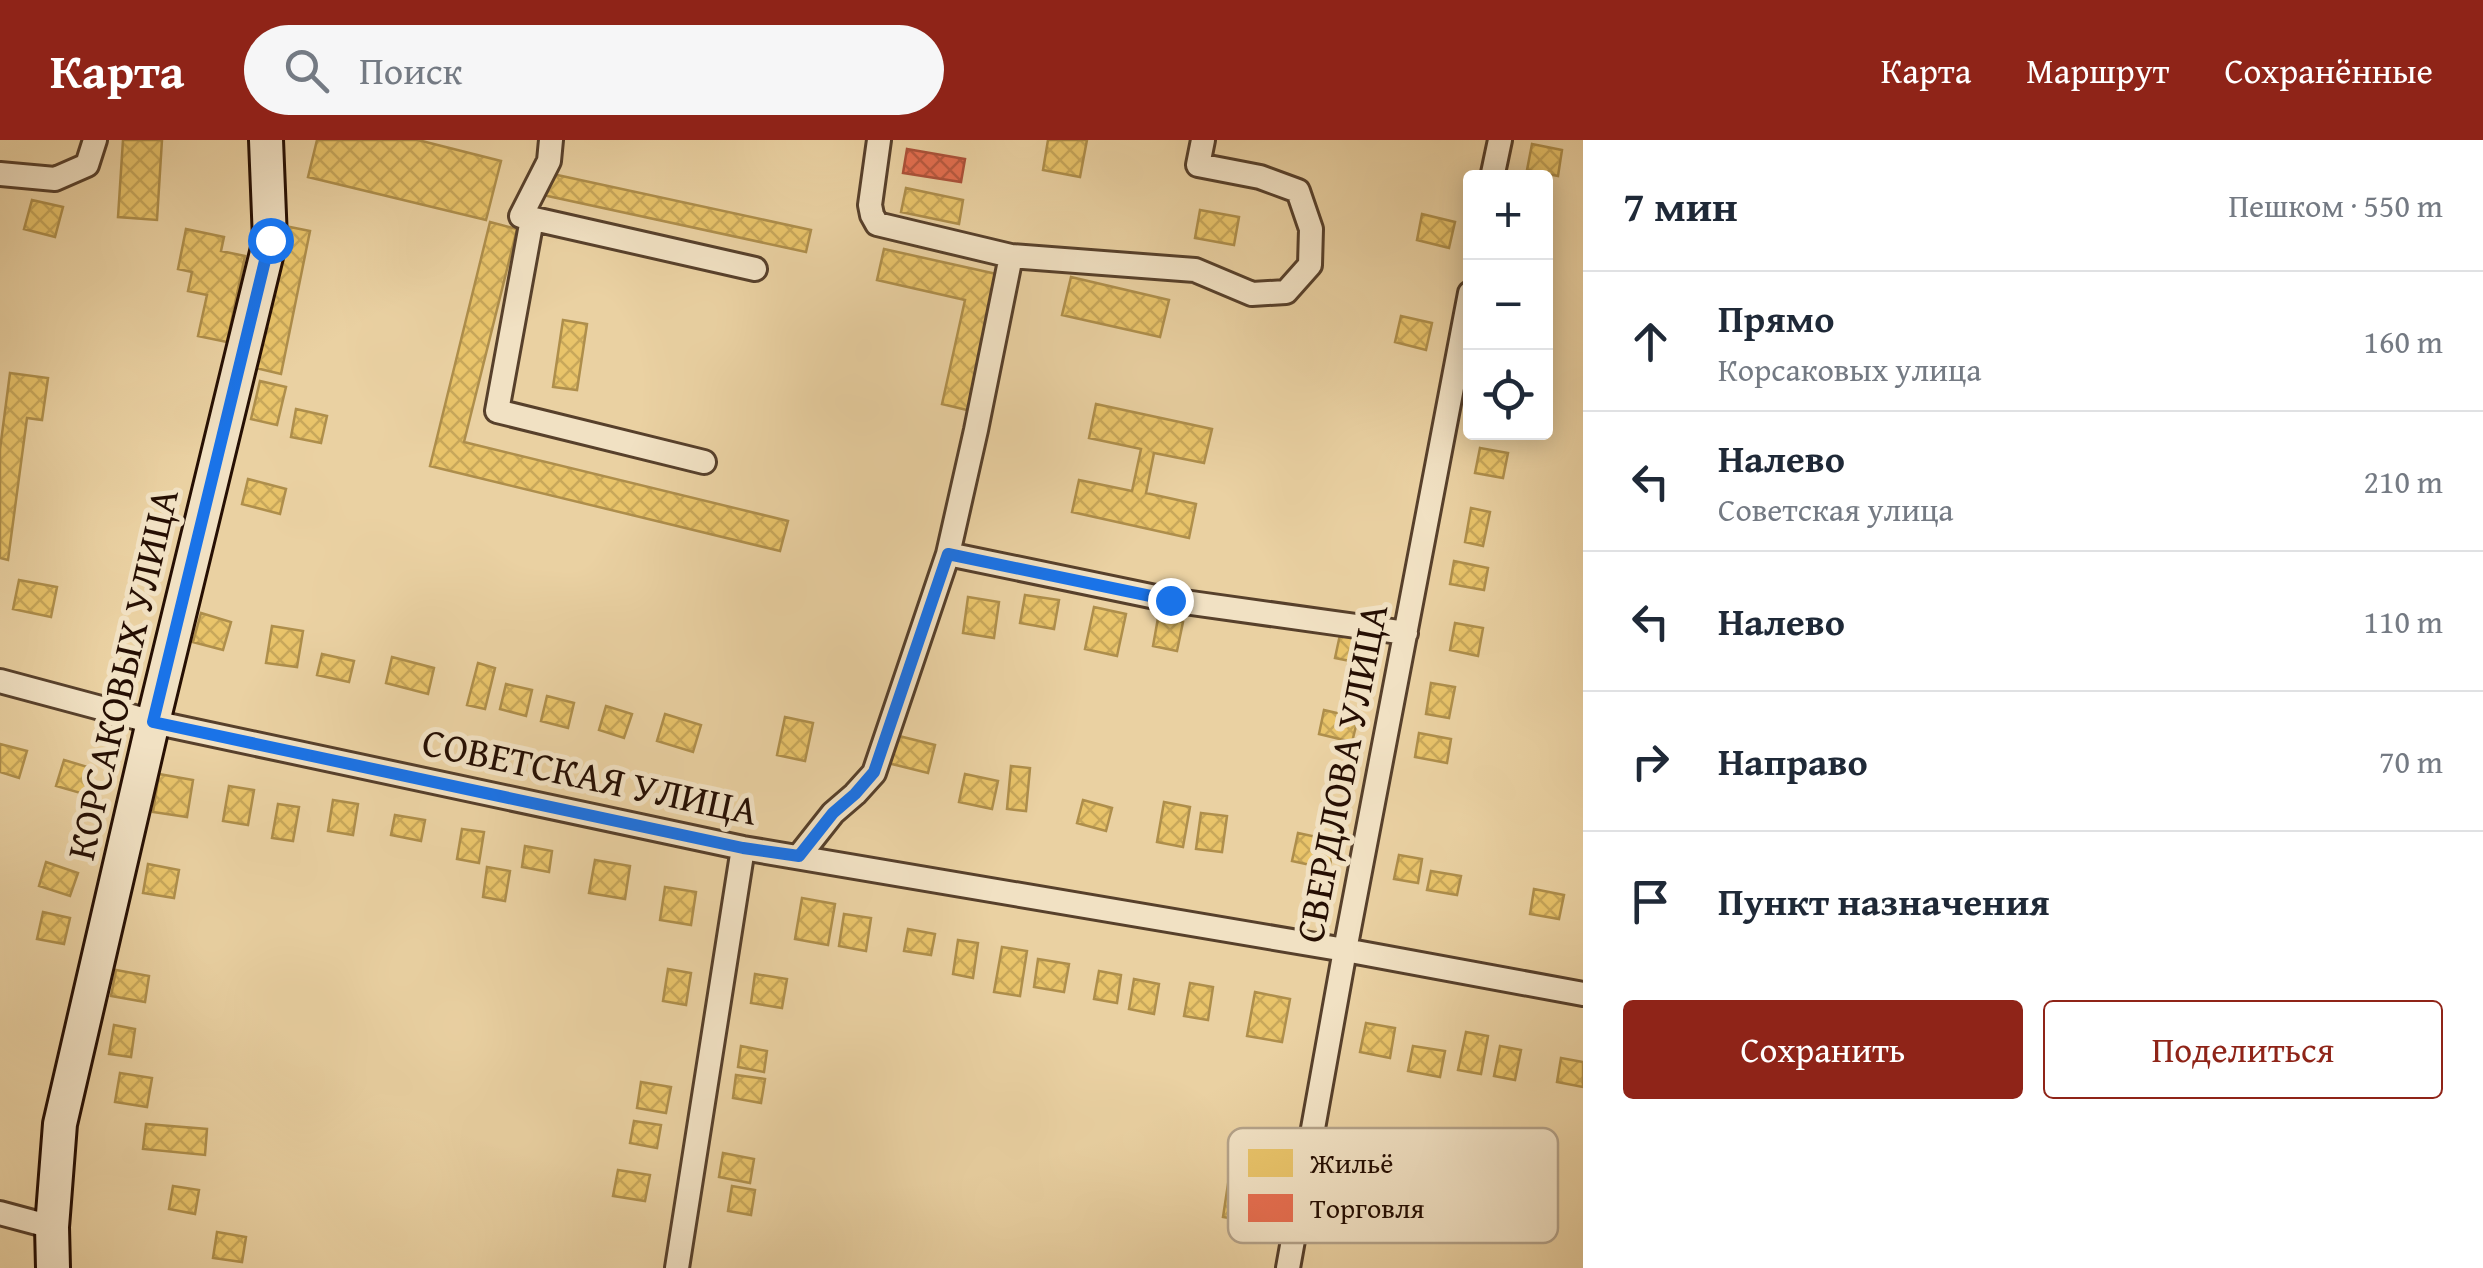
<!DOCTYPE html>
<html lang="ru">
<meta charset="utf-8">
<style>
body{margin:0;font-family:"Gentium Book Plus",serif;background:#f6f6f7;color:#1f2937}
.controls{position:absolute;right:30px;top:30px;display:grid;overflow:hidden;border-radius:10px;box-shadow:0 5px 25px #0003}
.controls button{width:90px;height:90px;display:grid;place-items:center;padding:0;border:0;border-bottom:2px solid #e0e1e3;background:#fff;color:#1f2937;font:50px sans-serif}
.stop{position:absolute;width:30px;height:30px;margin:-22px;border:8px solid #1a73e8;border-radius:50%;background:#fff}
.stop.end{background:#1a73e8;border-color:#fff;box-shadow:0 2px 10px #0008}
.list{margin:0;padding:0;list-style:none}
h2{display:flex;justify-content:space-between;align-items:center;height:130px;margin:0;padding:0 40px;font-size:42px}
h2 small{font-size:32px;font-weight:400;color:#747a83}
.list li{display:grid;grid-template-columns:65px 1fr auto;gap:30px;align-items:center;box-sizing:border-box;height:140px;padding:0 40px;border-top:2px solid #e0e1e3}
.list b{display:block;font-size:38px;white-space:nowrap}
.list p{margin:0;font-size:32px;white-space:nowrap;color:#747a83}
.list em{font-size:32px;font-style:normal;color:#747a83}
.actions{display:flex;gap:20px;padding:30px 40px}
.actions a{flex:1;padding:22px 0;border:2px solid #8f2418;border-radius:10px;text-align:center;font-size:35px;color:#8f2418}
.actions .main{background:#8f2418;color:#fff}
.icon{flex:none;width:55px;height:55px;fill:none;stroke:currentColor;stroke-width:2;stroke-linecap:round;stroke-linejoin:round}
.map{position:relative;flex:none;width:1583px;height:1128px;overflow:hidden}
header{display:flex;align-items:center;gap:60px;box-sizing:border-box;height:140px;padding:0 50px;background:#8f2418;color:#fff}
header strong{font-size:48px}
nav{display:flex;gap:55px;margin-inline-start:auto;font-size:35px}
.search{width:700px;height:90px;background:#f6f6f7;display:flex;align-items:center;gap:25px;box-sizing:border-box;padding:0 35px;border-radius:55px;color:#747a83;font-size:38px}
main{display:flex}
aside{flex:1;background:#fff}
.map>svg:first-child{display:block}
.homes{fill:url(#homes-cross-hatch);stroke:#ae8e4b;stroke-width:2.5}
.shops{fill:url(#shops-cross-hatch);stroke:#ad523a;stroke-width:2.5}
.lines{fill:none;stroke-linecap:round;stroke-linejoin:round}
.street-casing{stroke:#57402b;stroke-width:28}
.secondary-casing{stroke:#260f03;stroke-width:38}
.street{stroke:#f1e1c3;stroke-width:22}
.secondary{stroke:#f1e1c3;stroke-width:32}
.route{stroke:#1a73e8;stroke-width:12}
.labels{text-anchor:middle;stroke-width:10;stroke-linejoin:round;paint-order:stroke}
.street-label{font-size:40px;fill:#260f03;stroke:#f1e1c3}
.key{fill:#f1e1c3;stroke:#b4a289;stroke-width:2.5}
.key-label{font-size:28px;fill:#260f03}
</style>
<header>
<strong>Карта</strong>
<div class="search"><svg class="icon" aria-label="search" viewBox="0 0 24 24"><circle cx="10" cy="10" r="6"/><path d="M15 15l6 6"/></svg>Поиск</div>
<nav><a>Карта</a><a>Маршрут</a><a>Сохранённые</a></nav>
</header>
<main>
<div class="map">
<svg width="1583" height="1128" viewBox="0 0 1583 1128">
<defs>
<pattern id="homes-cross-hatch" width="8" height="8" patternUnits="userSpaceOnUse" patternTransform="scale(2.5)"><rect width="8" height="8" fill="#e9c46a"/><path d="M0 0l8 8M0 8l8-8" fill="none" stroke="#c8a75a"/></pattern>
<pattern id="shops-cross-hatch" width="8" height="8" patternUnits="userSpaceOnUse" patternTransform="scale(2.5)"><rect width="8" height="8" fill="#e76f51"/><path d="M0 0l8 8M0 8l8-8" fill="none" stroke="#bb5a41"/></pattern>
</defs>
<rect width="100%" height="100%" fill="#ead1a2"/>
<filter id="stains"><feTurbulence type="fractalNoise" baseFrequency=".002" numOctaves="4"/><feColorMatrix values="0 0 0 0 .2 0 0 0 0 .09 0 0 0 0 .02 0 0 0 .5 -.17"/></filter>
<radialGradient id="worn" r=".72"><stop offset=".6" stop-color="#630" stop-opacity="0"/><stop offset="1" stop-color="#630" stop-opacity=".3"/></radialGradient>
<!-- homes -->
<path class="homes" d="M 123,0 L 162,0 L 157,80 L 118,77 Z
M 317,0 L 418,0 L 501,21 L 486,80 L 308,37 Z
M 1048,0 L 1087,0 L 1080,37 L 1043,30 Z
M 1532,4 L 1562,10 L 1558,36 L 1527,30 Z
M 548,33 L 811,90 L 806,112 L 543,55 Z
M 906,48 L 963,60 L 959,84 L 901,72 Z
M 32,60 L 63,67 L 55,97 L 24,89 Z
M 1200,70 L 1239,77 L 1234,105 L 1195,98 Z
M 1422,74 L 1455,82 L 1449,108 L 1417,100 Z
M 490,82 L 517,89 L 464,302 L 788,381 L 780,411 L 430,326 Z
M 285,86 L 310,91 L 281,234 L 256,228 Z
M 186,89 L 224,97 L 221,111 L 245,116 L 227,202 L 198,196 L 207,155 L 188,151 L 192,132 L 178,129 Z
M 884,109 L 1001,135 L 971,271 L 942,264 L 965,160 L 877,140 Z
M 1071,137 L 1169,160 L 1160,197 L 1062,175 Z
M 1401,176 L 1432,183 L 1426,210 L 1395,202 Z
M 563,180 L 587,184 L 577,250 L 553,247 Z
M 10,233 L 48,238 L 42,280 L 27,278 L 8,420 L 0,418 L 0,309 Z
M 260,241 L 286,247 L 277,285 L 251,279 Z
M 1096,264 L 1212,289 L 1204,323 L 1154,313 L 1146,353 L 1196,364 L 1189,398 L 1072,372 L 1079,340 L 1132,351 L 1141,309 L 1089,298 Z
M 296,269 L 327,276 L 321,303 L 291,297 Z
M 1480,308 L 1508,313 L 1503,338 L 1475,333 Z
M 248,339 L 286,349 L 280,374 L 242,364 Z
M 1471,368 L 1490,372 L 1483,406 L 1465,402 Z
M 1454,421 L 1488,428 L 1484,450 L 1450,444 Z
M 19,440 L 57,447 L 51,477 L 13,469 Z
M 1025,455 L 1059,460 L 1054,489 L 1020,483 Z
M 968,457 L 999,462 L 994,498 L 963,493 Z
M 1094,467 L 1126,474 L 1117,516 L 1085,509 Z
M 201,473 L 231,482 L 223,510 L 193,502 Z
M 1158,478 L 1183,482 L 1177,511 L 1153,506 Z
M 1455,483 L 1483,488 L 1478,516 L 1450,510 Z
M 272,486 L 303,491 L 297,527 L 266,523 Z
M 1341,490 L 1376,498 L 1370,525 L 1335,518 Z
M 322,514 L 354,521 L 349,542 L 317,535 Z
M 392,517 L 434,528 L 428,554 L 386,543 Z
M 478,523 L 495,528 L 485,569 L 467,565 Z
M 1431,543 L 1455,547 L 1449,578 L 1426,574 Z
M 506,544 L 532,550 L 526,576 L 500,569 Z
M 547,556 L 574,563 L 568,588 L 541,581 Z
M 606,566 L 632,574 L 624,598 L 599,590 Z
M 1324,570 L 1358,578 L 1352,602 L 1319,594 Z
M 665,574 L 701,585 L 693,612 L 657,601 Z
M 785,577 L 813,583 L 805,621 L 777,615 Z
M 1419,593 L 1451,599 L 1447,623 L 1415,617 Z
M 895,595 L 935,605 L 928,633 L 888,623 Z
M 0,604 L 27,611 L 19,638 L 0,632 Z
M 64,620 L 91,628 L 84,654 L 56,646 Z
M 1011,626 L 1030,628 L 1026,671 L 1007,669 Z
M 159,634 L 193,640 L 187,677 L 153,672 Z
M 965,634 L 998,641 L 992,669 L 959,662 Z
M 229,646 L 254,650 L 248,685 L 223,681 Z
M 333,660 L 358,664 L 353,695 L 328,691 Z
M 1083,660 L 1112,668 L 1106,691 L 1077,683 Z
M 1164,662 L 1190,667 L 1183,707 L 1157,702 Z
M 278,664 L 299,667 L 293,701 L 272,698 Z
M 1201,673 L 1227,676 L 1222,712 L 1196,709 Z
M 395,675 L 425,680 L 421,701 L 391,695 Z
M 462,689 L 484,692 L 479,723 L 457,719 Z
M 1298,693 L 1335,701 L 1329,729 L 1292,721 Z
M 525,706 L 552,711 L 549,732 L 522,727 Z
M 1399,715 L 1422,719 L 1418,743 L 1394,739 Z
M 595,720 L 630,726 L 625,759 L 589,753 Z
M 46,722 L 78,733 L 70,756 L 39,746 Z
M 148,724 L 179,730 L 174,758 L 143,753 Z
M 487,727 L 510,731 L 505,761 L 483,757 Z
M 1431,731 L 1461,736 L 1457,755 L 1427,750 Z
M 665,747 L 696,752 L 691,785 L 660,780 Z
M 1534,749 L 1564,755 L 1559,779 L 1530,774 Z
M 802,758 L 835,764 L 828,805 L 795,799 Z
M 43,772 L 70,778 L 64,804 L 37,799 Z
M 844,774 L 871,778 L 866,811 L 839,806 Z
M 908,789 L 935,794 L 931,815 L 904,811 Z
M 958,800 L 978,803 L 973,838 L 953,834 Z
M 1002,807 L 1027,811 L 1020,856 L 994,852 Z
M 1038,819 L 1069,824 L 1064,852 L 1034,847 Z
M 668,829 L 691,833 L 686,865 L 663,861 Z
M 116,830 L 149,836 L 145,862 L 111,856 Z
M 1099,831 L 1121,835 L 1117,863 L 1094,859 Z
M 755,834 L 787,839 L 782,868 L 751,863 Z
M 1134,839 L 1159,844 L 1154,874 L 1129,869 Z
M 1190,843 L 1213,847 L 1208,880 L 1184,876 Z
M 1255,852 L 1290,859 L 1282,902 L 1247,896 Z
M 1366,883 L 1395,888 L 1390,918 L 1360,912 Z
M 114,885 L 135,889 L 131,917 L 109,914 Z
M 1466,892 L 1488,896 L 1481,934 L 1458,930 Z
M 741,906 L 767,911 L 764,932 L 738,927 Z
M 1413,906 L 1445,911 L 1440,937 L 1408,931 Z
M 1500,906 L 1521,910 L 1515,940 L 1494,936 Z
M 1561,918 L 1583,922 L 1583,947 L 1557,942 Z
M 120,933 L 152,938 L 147,967 L 115,962 Z
M 736,935 L 765,939 L 761,963 L 733,958 Z
M 641,942 L 671,947 L 666,973 L 637,968 Z
M 634,981 L 661,985 L 657,1008 L 630,1003 Z
M 146,984 L 207,989 L 205,1015 L 143,1009 Z
M 723,1013 L 754,1019 L 750,1043 L 719,1037 Z
M 618,1030 L 650,1035 L 645,1061 L 613,1056 Z
M 1228,1044 L 1263,1050 L 1258,1083 L 1223,1077 Z
M 173,1046 L 199,1050 L 195,1074 L 169,1069 Z
M 732,1046 L 755,1050 L 751,1075 L 728,1071 Z
M 217,1092 L 246,1097 L 242,1122 L 213,1118 Z"/>
<!-- shops -->
<path class="shops" d="M 907,9 L 965,19 L 961,42 L 903,33 Z"/>
<g class="lines">
<defs>
<path id="street" d="M 551,0 L 549,21 L 521,76 L 755,129
M 879,0 L 870,65 L 872,75 L 877,84 L 1011,116 L 1195,130 L 1252,154 L 1286,152 L 1310,125 L 1311,89 L 1298,51 L 1260,37 L 1198,25 L 1203,0
M 0,34 L 55,39 L 87,25 L 95,0
M 1492,38 L 1500,0
M 532,79 L 497,271 L 704,322
M 948,414 L 1170,460 L 1406,493
M 0,541 L 153,582 L 743,708 L 1345,810 L 1583,854
M 799,716 L 833,673 L 855,654 L 874,633 L 948,414 L 976,290 L 1011,116
M 0,1073 L 52,1087
M 677,1128 L 743,708
M 1288,1128 L 1345,810 L 1470,153"/>
<path id="secondary" d="M 53,1128 L 52,1087 L 60,984 L 153,582 L 270,100 L 266,0"/>
</defs>
<!-- street casing -->
<use href="#street" class="street-casing"/>
<!-- secondary casing -->
<use href="#secondary" class="secondary-casing"/>
<!-- street -->
<use href="#street" class="street"/>
<!-- secondary -->
<use href="#secondary" class="secondary"/>
</g>
<g class="lines">
<!-- route -->
<path class="route" d="M 270,100 L 153,582 L 743,708 L 799,716 L 833,673 L 855,654 L 874,632 L 948,414 L 1170,460"/>
</g>
<g class="labels">
<!-- street labels -->
<g class="street-label">
<text transform="translate(122 534) rotate(-77)" y="14">КОРСАКОВЫХ УЛИЦА</text>
<text transform="translate(1341 633) rotate(-79)" y="14">СВЕРДЛОВА УЛИЦА</text>
<text transform="translate(590 636) rotate(12)" y="14">СОВЕТСКАЯ УЛИЦА</text>
</g>
</g>
<!-- legend -->
<rect x="1228" y="988" width="330" height="115" rx="15" class="key"/>
<rect x="1248" y="1009" width="45" height="28" fill="#e9c46a"/>
<rect x="1248" y="1054" width="45" height="28" fill="#e76f51"/>
<g class="key-label">
<text x="1310" y="1033">Жильё</text>
<text x="1310" y="1078">Торговля</text>
</g>
<rect width="100%" height="100%" filter="url(#stains)"/>
<rect width="100%" height="100%" fill="url(#worn)"/>
</svg>
<div class="controls">
<button>+</button>
<button>−</button>
<button><svg class="icon" aria-label="locate" viewBox="0 0 24 24"><circle cx="12" cy="12" r="6"/><path d="M12 2v4M12 18v4M2 12h4M18 12h4"/></svg></button>
</div>
<div class="stop" style="left:270px;top:100px"></div>
<div class="stop end" style="left:1170px;top:460px"></div>
</div>
<aside>
<h2>7 мин<small>Пешком · 550 m</small></h2>
<ul class="list">
<li><svg class="icon" aria-label="ahead" viewBox="0 0 24 24"><path d="M12 20V5M6 11l6-6 6 6"/></svg><div><b>Прямо</b><p>Корсаковых улица</p></div><em>160 m</em></li>
<li><svg class="icon" aria-label="left" viewBox="0 0 24 24"><path d="M17 20v-9H6M10 6l-5 5 5 5"/></svg><div><b>Налево</b><p>Советская улица</p></div><em>210 m</em></li>
<li><svg class="icon" aria-label="left" viewBox="0 0 24 24"><path d="M17 20v-9H6M10 6l-5 5 5 5"/></svg><div><b>Налево</b></div><em>110 m</em></li>
<li><svg class="icon" aria-label="right" viewBox="0 0 24 24"><path d="M7 20v-9h11M14 6l5 5-5 5"/></svg><div><b>Направо</b></div><em>70 m</em></li>
<li><svg class="icon" aria-label="arrive" viewBox="0 0 24 24"><path d="M6 21V4h12l-3 4 3 4H6"/></svg><div><b>Пункт назначения</b></div></li>
</ul>
<div class="actions"><a class="main">Сохранить</a><a>Поделиться</a></div>
</aside>
</main>
